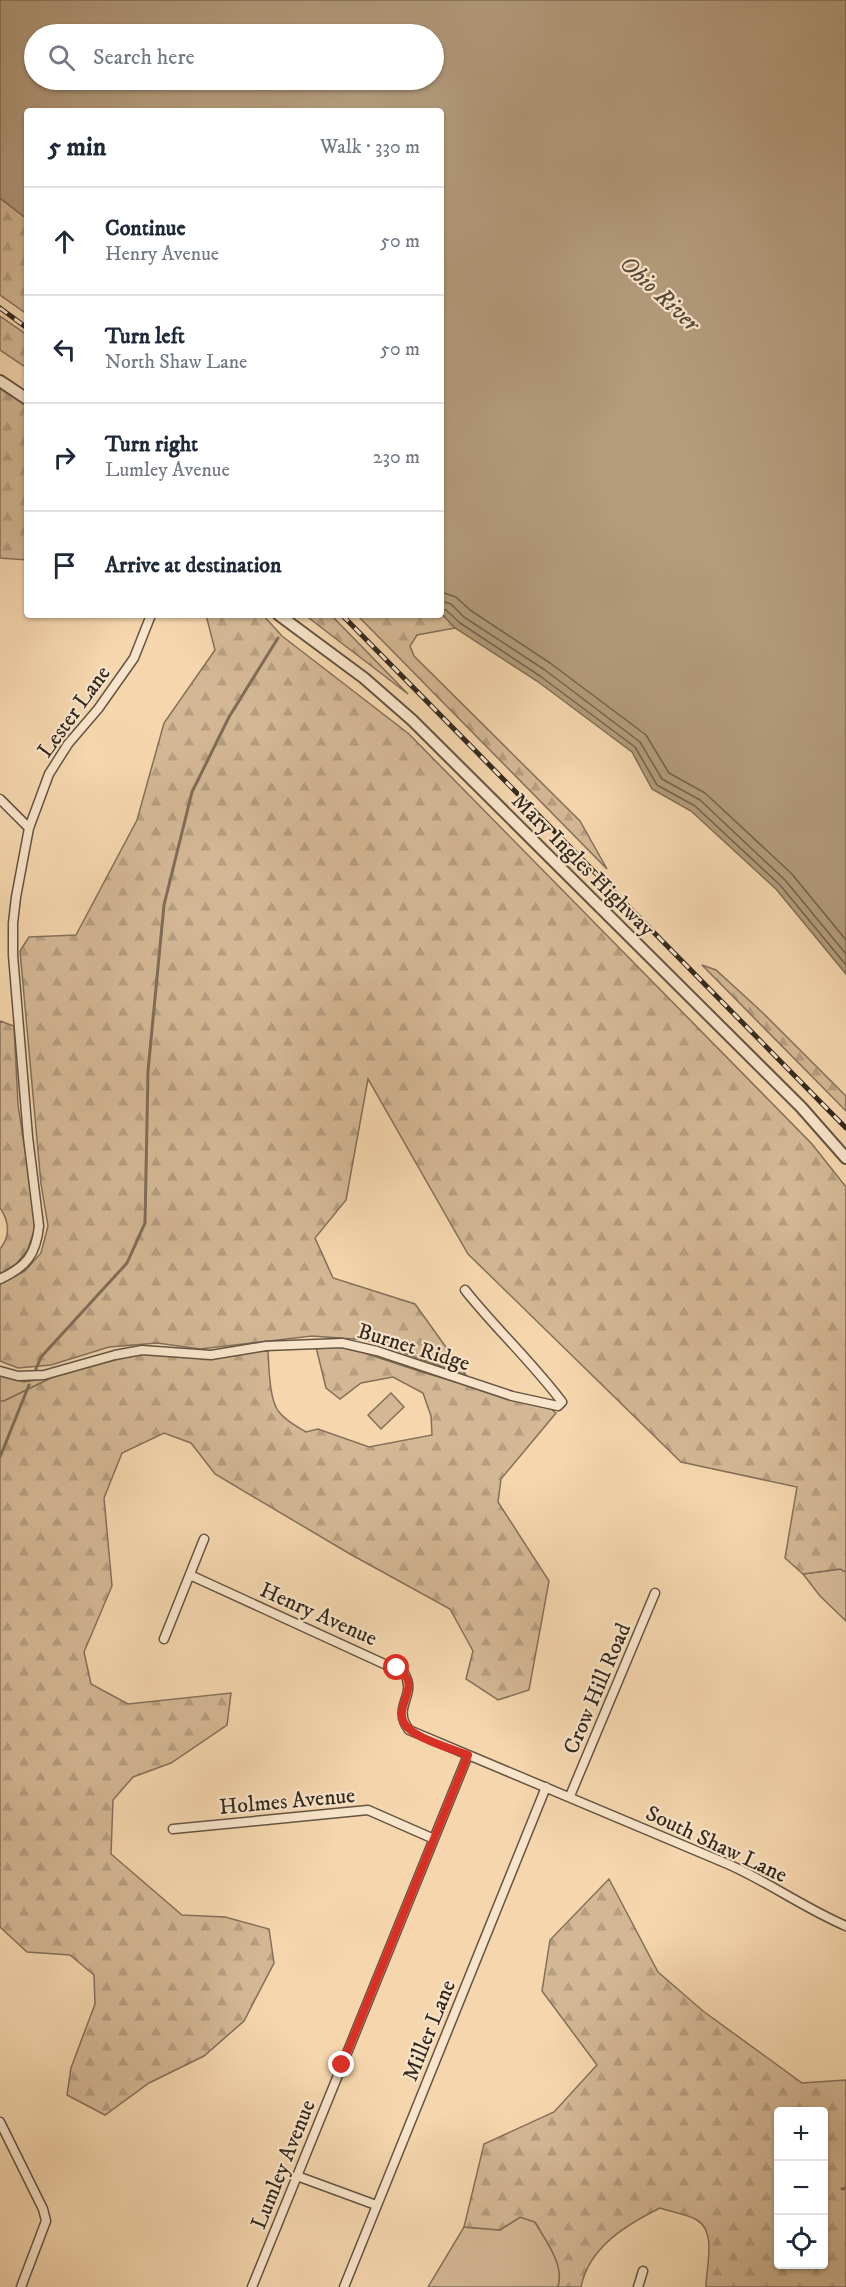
<!DOCTYPE html>
<meta charset="utf-8">
<style>
body{margin:0;font-family:"IM FELL DW Pica",serif;background:#f2f2f3;color:#1f2937}
.controls{position:absolute;right:18px;bottom:18px;display:grid;overflow:hidden;border-radius:6px;box-shadow:0 2px 4px #0004}
.controls button{width:54px;height:54px;display:grid;place-items:center;padding:0;border:0;border-bottom:2px solid #e0e1e3;background:#fff;color:#1f2937;font:30px sans-serif}
.stop{position:absolute;width:18px;height:18px;margin:-14px;border:4px solid #d93025;border-radius:50%;background:#fff}
.stop.end{background:#d93025;border-color:#fff;box-shadow:0 2px 6px #0008}
.list{margin:0;padding:0;list-style:none}
h2{display:flex;justify-content:space-between;align-items:center;height:78px;margin:0;padding:0 24px;font-size:26px}
h2 small{font-size:20px;font-weight:400;color:#747a83}
.list li{display:grid;grid-template-columns:39px 1fr auto;gap:18px;align-items:center;box-sizing:border-box;height:108px;padding:0 24px;border-top:2px solid #e0e1e3}
.list b{display:block;font-size:22px;white-space:nowrap}
.list p{margin:0;font-size:20px;white-space:nowrap;color:#747a83}
.list em{font-size:20px;font-style:normal;color:#747a83}
.icon{flex:none;width:33px;height:33px;fill:none;stroke:currentColor;stroke-width:2;stroke-linecap:round;stroke-linejoin:round}
.map{position:relative;flex:none;width:846px;height:2287px;overflow:hidden}
.search{position:absolute;background:#fff;box-shadow:0 2px 4px #0004;left:24px;top:24px;width:420px;height:66px;display:flex;align-items:center;gap:15px;box-sizing:border-box;padding:0 21px;border-radius:33px;color:#747a83;font-size:22px}
.panel{position:absolute;background:#fff;box-shadow:0 2px 4px #0004;left:24px;top:108px;width:420px;height:510px;border-radius:6px}
.map>svg:first-child{display:block}
.grass{fill:#d4b895;stroke:#84705a;stroke-width:1.5}
.forest{fill:url(#forest-firs);stroke:#84705a;stroke-width:1.5;fill-rule:evenodd}
.water{fill:#b39b7c;stroke:#806d56;stroke-width:1.5;fill-rule:evenodd}
.lines{fill:none;stroke-linecap:round;stroke-linejoin:round}
.shore{stroke:#73624d;stroke-width:1.5}
.stream{stroke:#806d56;stroke-width:3}
.minor-casing{stroke:#645442;stroke-width:11}
.tertiary-casing{stroke:#645442;stroke-width:14}
.minor{stroke:#f8e4ca;stroke-width:8}
.tertiary{stroke:#f8e4ca;stroke-width:10}
.rail-casing{stroke:#33281e;stroke-width:5}
.rail{stroke:#f8e4ca;stroke-width:3;stroke-dasharray:9;stroke-linecap:butt}
.route{stroke:#d93025;stroke-width:8}
.labels{text-anchor:middle;stroke-width:4.5;stroke-linejoin:round;paint-order:stroke}
.street-label{font-size:22px;fill:#33281e;stroke:#f8e4ca}
.water-label{font-size:24px;font-style:italic;fill:#594a3a;stroke:#f8e4ca}
</style>
<div class="map">
<svg width="846" height="2287" viewBox="0 0 846 2287">
<defs>
<pattern id="forest-firs" width="22" height="20" patternUnits="userSpaceOnUse" patternTransform="scale(1.5)"><rect width="22" height="20" fill="#d4b895"/><path d="M5 1l3.5 6h-7zM16 11l3.5 6h-7z" fill="#b69e80"/></pattern>
</defs>
<rect width="100%" height="100%" fill="#f5d6ad"/>
<filter id="stains"><feTurbulence type="fractalNoise" baseFrequency=".00333" numOctaves="4"/><feColorMatrix values="0 0 0 0 .2 0 0 0 0 .09 0 0 0 0 .02 0 0 0 .5 -.17"/></filter>
<radialGradient id="worn" r=".72"><stop offset=".6" stop-color="#630" stop-opacity="0"/><stop offset="1" stop-color="#630" stop-opacity=".3"/></radialGradient>
<!-- grass -->
<path class="grass" d="M 0,1376 L 24,1382 L 53,1377 L 4,1401 L 0,1401 Z
M 391,1393 L 404,1407 L 381,1429 L 368,1415 Z
M 841,1569 L 846,1572 L 846,1621 L 820,1596 L 803,1574 Z
M 520,2217 L 535,2222 C 546,2241 565,2265 558,2287 L 428,2287 L 464,2227 L 500,2230 Z"/>
<!-- forest -->
<path class="forest" d="M 0,198 L 27,219 L 27,314 L 0,295 Z
M 0,316 L 27,335 L 27,368 L 0,350 Z
M 0,385 L 27,404 L 27,560 L 0,558 Z
M 441,613 L 455,628 L 417,635 L 410,646 L 414,656 L 580,821 L 607,869 L 357,615 L 441,615 Z
M 206,615 L 263,615 L 282,636 L 409,734 L 812,1144 L 846,1187 L 846,1572 L 840,1569 L 803,1574 L 785,1558 L 797,1487 L 681,1462 L 468,1254 L 368,1079 L 346,1200 L 315,1238 L 333,1278 L 415,1304 L 466,1375 L 367,1340 L 312,1336 L 200,1349 L 157,1343 L 109,1347 L 51,1365 L 18,1368 L 0,1361 L 0,1284 L 25,1271 L 41,1253 L 48,1226 L 41,1184 L 20,951 L 29,937 L 76,935 L 137,820 L 164,723 L 215,650 Z
M 305,615 L 331,615 L 408,694 Z
M 702,965 L 716,970 L 762,1012 L 846,1096 L 846,1111 Z
M 0,1021 L 14,1026 L 18,1105 L 34,1208 L 34,1231 L 27,1251 L 16,1264 L 0,1274 L 0,1249 C 11,1236 9,1221 0,1208 Z
M 334,1346 L 364,1353 L 425,1373 L 551,1409 L 556,1413 L 501,1479 L 498,1502 L 549,1581 L 529,1690 L 498,1700 L 466,1679 L 473,1651 L 450,1609 L 350,1554 L 215,1474 L 191,1443 L 164,1433 L 122,1453 L 104,1498 L 112,1586 L 84,1652 L 91,1684 L 128,1704 L 231,1693 L 227,1725 L 171,1763 L 133,1777 L 113,1800 L 111,1854 L 182,1915 L 225,1917 L 269,1929 L 274,1963 L 244,2021 L 204,2056 L 149,2083 L 105,2115 L 67,2095 L 71,2068 L 95,2004 L 94,1975 L 70,1955 L 27,1952 L 0,1927 L 0,1401 L 4,1401 L 53,1377 L 136,1354 L 268,1351 C 269,1366 269,1400 279,1412 C 286,1421 296,1426 306,1432 L 318,1429 L 369,1447 L 432,1435 L 431,1416 L 423,1393 L 393,1377 L 361,1383 L 340,1399 L 326,1388 L 316,1347 Z
M 609,1879 L 658,1972 L 703,2011 L 802,2083 L 846,2080 L 846,2287 L 706,2287 C 706,2267 717,2232 697,2220 C 687,2214 671,2212 660,2208 C 626,2225 589,2247 581,2287 L 558,2287 C 565,2265 546,2241 535,2222 L 520,2217 L 500,2230 L 464,2227 L 484,2144 L 554,2112 L 597,2065 L 542,1991 L 550,1940 ZM 778,2112 L 824,2112 L 824,2264 L 778,2264 Z"/>
<!-- water -->
<path class="water" d="M 0,0 L 846,0 L 846,974 L 776,889 L 691,811 L 652,789 L 632,752 L 537,681 L 455,628 L 441,613 L 441,111 L 27,111 L 27,219 L 0,198 ZM 34,34 L 434,34 L 434,80 L 34,80 Z"/>
<g class="lines">
<!-- shore -->
<path class="shore" d="M 441,592 L 456,597 L 470,610 L 550,663 L 646,735 L 669,773 L 705,793 L 791,873 L 846,940
M 441,601 L 451,604 L 464,617 L 545,670 L 640,742 L 662,779 L 700,800 L 785,880 L 846,954
M 441,609 L 446,610 L 460,623 L 540,676 L 635,747 L 657,785 L 695,806 L 780,885 L 846,965"/>
<!-- stream -->
<path class="stream" d="M 36,1369 L 41,1357 L 127,1263 L 145,1223 L 148,1071 L 164,905 L 192,792 L 229,717 L 278,638
M 0,1457 L 29,1385
M 842,2189 L 846,2188"/>
<defs>
<path id="minor" d="M 0,799 L 29,828
M 0,1279 C 26,1267 36,1255 39,1226 L 28,1137 L 13,955 L 13,923 L 16,897 L 29,828 L 49,774 L 68,744 L 98,709 L 134,658 L 151,615
M 0,1371 L 18,1376 L 44,1375 L 115,1355 L 142,1350 L 211,1355 L 266,1346 L 342,1343 L 377,1351 L 512,1396 L 558,1406 L 562,1402 C 532,1362 496,1329 465,1290
M 190,1575 L 404,1673 C 418,1696 391,1706 409,1730 L 730,1865 C 770,1883 806,1909 846,1926
M 164,1639 L 204,1539
M 570,1796 L 655,1593
M 173,1829 L 368,1810 L 434,1839
M 0,2122 L 43,2209 L 46,2221 L 21,2287
M 297,2176 L 376,2205
M 252,2287 L 468,1755
M 344,2287 L 546,1787
M 638,2287 L 643,2271"/>
<path id="tertiary" d="M 0,381 L 27,399
M 279,615 L 364,678 L 412,720 L 801,1107 L 846,1158"/>
</defs>
<!-- minor casing -->
<use href="#minor" class="minor-casing"/>
<!-- tertiary casing -->
<use href="#tertiary" class="tertiary-casing"/>
<!-- minor -->
<use href="#minor" class="minor"/>
<!-- tertiary -->
<use href="#tertiary" class="tertiary"/>
<defs>
<path id="rail" d="M 0,308 L 27,328
M 342,615 L 846,1128"/>
</defs>
<!-- rail casing -->
<use href="#rail" class="rail-casing"/>
<!-- rail -->
<use href="#rail" class="rail"/>
</g>
<g class="lines">
<!-- route -->
<path class="route" d="M 342,2065 L 468,1755 C 452,1749 418,1739 407,1727 C 389,1707 426,1687 397,1668"/>
</g>
<g class="labels">
<!-- street labels -->
<g class="street-label">
<text transform="translate(73 711) rotate(-54)" y="8">Lester Lane</text>
<text transform="translate(584 864) rotate(45)" y="8">Mary Ingles Highway</text>
<text transform="translate(414 1346) rotate(17)" y="8">Burnet Ridge</text>
<text transform="translate(319 1613) rotate(24)" y="8">Henry Avenue</text>
<text transform="translate(596 1688) rotate(-67)" y="8">Crow Hill Road</text>
<text transform="translate(287 1800) rotate(-5)" y="8">Holmes Avenue</text>
<text transform="translate(717 1843) rotate(25)" y="8">South Shaw Lane</text>
<text transform="translate(428 2030) rotate(-68)" y="8">Miller Lane</text>
<text transform="translate(282 2164) rotate(-68)" y="8">Lumley Avenue</text>
</g>
<!-- water labels -->
<g class="water-label">
<text transform="translate(660 293) rotate(43)" y="8">Ohio River</text>
</g>
</g>
<rect width="100%" height="100%" filter="url(#stains)"/>
<rect width="100%" height="100%" fill="url(#worn)"/>
</svg>
<div class="controls">
<button>+</button>
<button>−</button>
<button><svg class="icon" aria-label="locate" viewBox="0 0 24 24"><circle cx="12" cy="12" r="6"/><path d="M12 2v4M12 18v4M2 12h4M18 12h4"/></svg></button>
</div>
<div class="stop" style="left:397px;top:1668px"></div>
<div class="stop end" style="left:342px;top:2065px"></div>
<div class="search"><svg class="icon" aria-label="search" viewBox="0 0 24 24"><circle cx="10" cy="10" r="6"/><path d="M15 15l6 6"/></svg>Search here</div>
<section class="panel">
<h2>5 min<small>Walk · 330 m</small></h2>
<ul class="list">
<li><svg class="icon" aria-label="ahead" viewBox="0 0 24 24"><path d="M12 20V5M6 11l6-6 6 6"/></svg><div><b>Continue</b><p>Henry Avenue</p></div><em>50 m</em></li>
<li><svg class="icon" aria-label="left" viewBox="0 0 24 24"><path d="M17 20v-9H6M10 6l-5 5 5 5"/></svg><div><b>Turn left</b><p>North Shaw Lane</p></div><em>50 m</em></li>
<li><svg class="icon" aria-label="right" viewBox="0 0 24 24"><path d="M7 20v-9h11M14 6l5 5-5 5"/></svg><div><b>Turn right</b><p>Lumley Avenue</p></div><em>230 m</em></li>
<li><svg class="icon" aria-label="arrive" viewBox="0 0 24 24"><path d="M6 21V4h12l-3 4 3 4H6"/></svg><div><b>Arrive at destination</b></div></li>
</ul>
</section>
</div>
